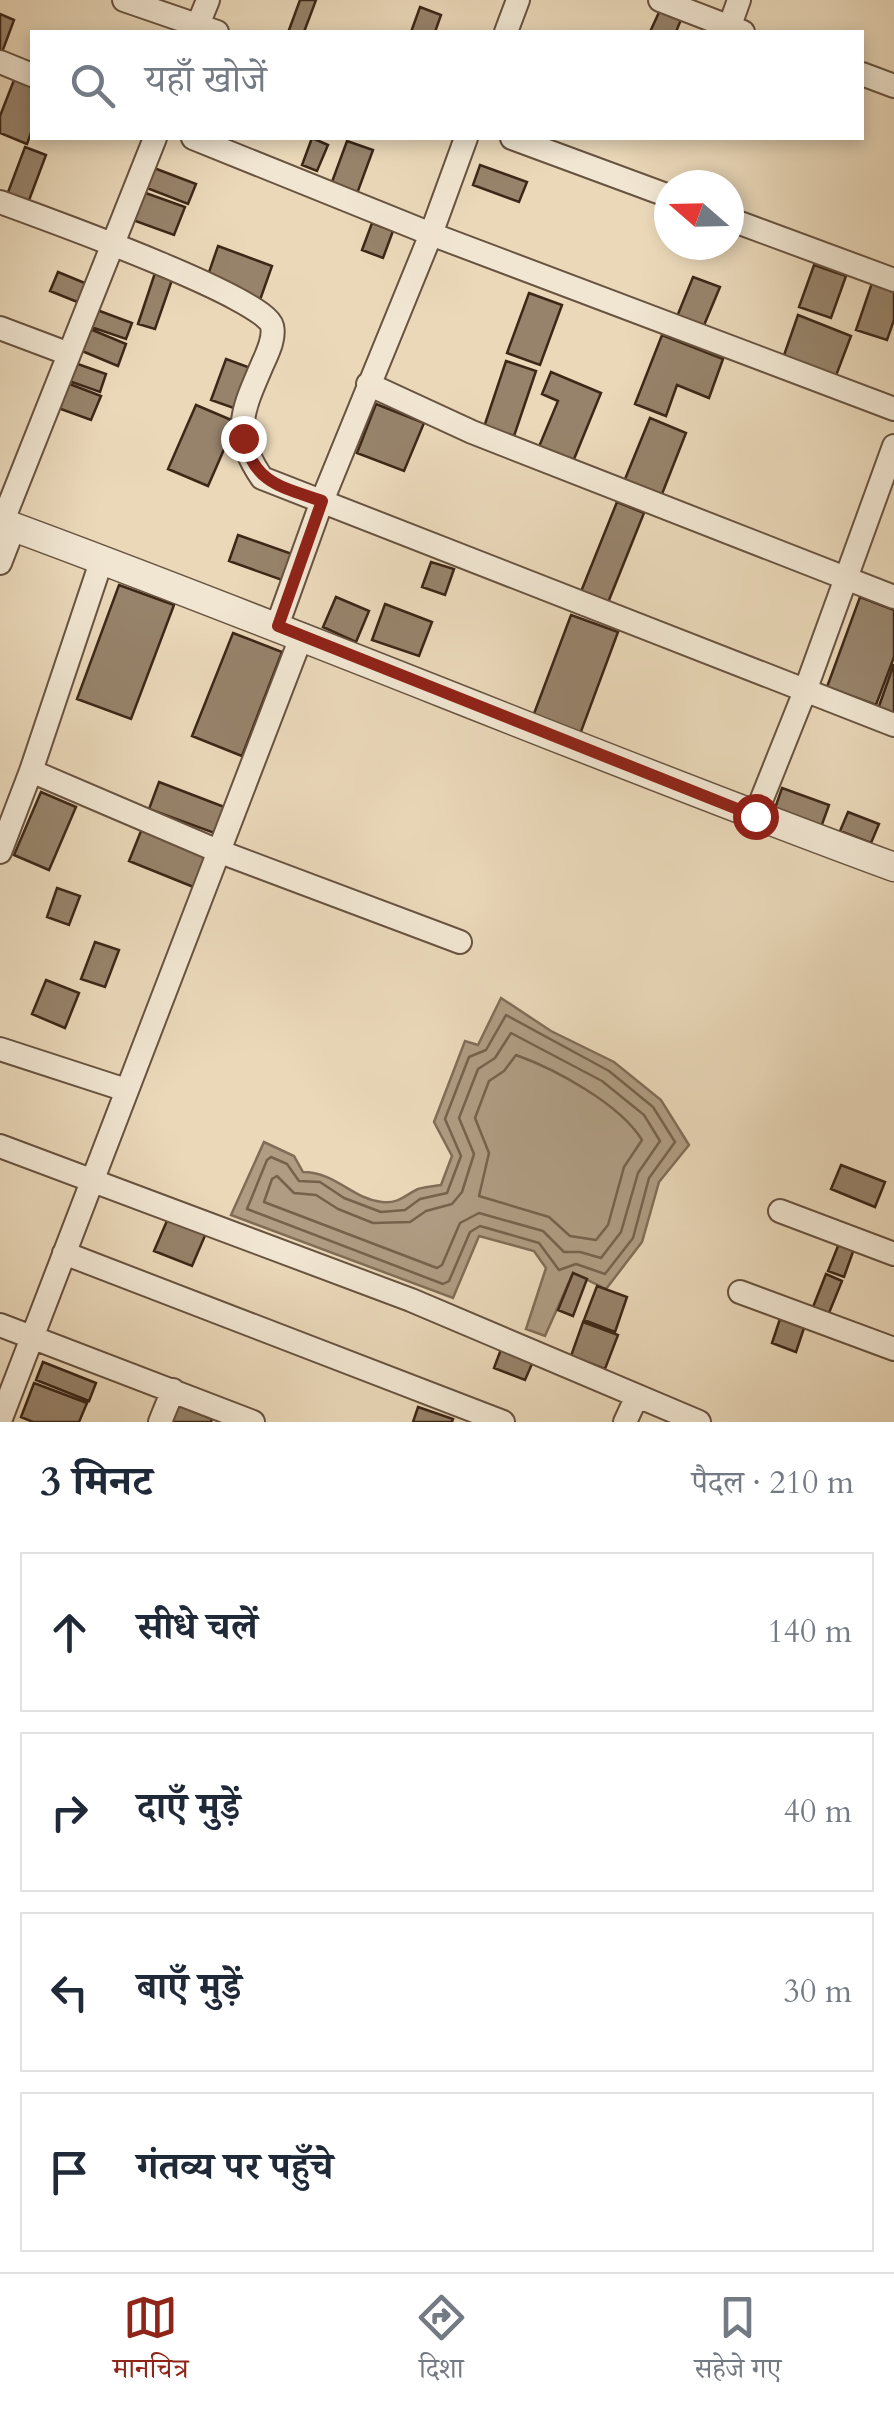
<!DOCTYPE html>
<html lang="hi">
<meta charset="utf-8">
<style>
body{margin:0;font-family:Cardo,"Noto Serif Devanagari",serif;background:#f6f6f7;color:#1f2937}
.compass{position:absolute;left:654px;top:170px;width:90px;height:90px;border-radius:50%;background:#fff;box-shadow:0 5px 15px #0003;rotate:290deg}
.stop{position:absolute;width:30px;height:30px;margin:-22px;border:8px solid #8f2418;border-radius:50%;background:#fff}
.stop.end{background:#8f2418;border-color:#fff;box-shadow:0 2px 10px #0008}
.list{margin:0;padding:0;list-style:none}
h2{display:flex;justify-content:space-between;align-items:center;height:130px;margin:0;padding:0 40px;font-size:42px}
h2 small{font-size:32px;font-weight:400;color:#747a83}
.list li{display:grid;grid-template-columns:65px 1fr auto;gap:30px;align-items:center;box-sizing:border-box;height:160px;margin:0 20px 20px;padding:0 20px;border:2px solid #e0e1e3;border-radius:0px}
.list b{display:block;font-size:38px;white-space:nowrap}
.list em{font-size:32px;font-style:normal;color:#747a83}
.icon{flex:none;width:55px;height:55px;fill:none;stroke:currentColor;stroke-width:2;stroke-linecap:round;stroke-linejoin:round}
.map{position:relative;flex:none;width:894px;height:1422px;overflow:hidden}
.search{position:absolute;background:#fff;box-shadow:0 5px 15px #0003;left:30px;right:30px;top:30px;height:110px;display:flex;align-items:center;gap:25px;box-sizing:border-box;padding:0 35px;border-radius:0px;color:#747a83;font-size:38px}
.sheet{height:850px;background:#fff}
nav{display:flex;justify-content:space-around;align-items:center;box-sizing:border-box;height:140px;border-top:2px solid #e0e1e3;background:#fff;font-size:28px;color:#747a83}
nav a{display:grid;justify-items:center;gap:5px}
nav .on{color:#8f2418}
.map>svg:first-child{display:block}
.water{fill:#af9c82;stroke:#816d57;stroke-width:2.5}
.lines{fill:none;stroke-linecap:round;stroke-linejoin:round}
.shore{stroke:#76624c;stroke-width:2.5}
.building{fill:#97836b;stroke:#3d2717;stroke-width:2.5}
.minor-casing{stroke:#685340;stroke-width:26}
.tertiary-casing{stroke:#685340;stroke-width:31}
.minor{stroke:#f1e6d2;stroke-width:22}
.tertiary{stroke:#f1e6d2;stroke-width:28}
.route{stroke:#8f2418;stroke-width:12}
</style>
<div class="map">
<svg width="894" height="1422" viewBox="0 0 894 1422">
<rect width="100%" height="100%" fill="#ead8b9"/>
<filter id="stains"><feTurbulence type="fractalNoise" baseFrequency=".002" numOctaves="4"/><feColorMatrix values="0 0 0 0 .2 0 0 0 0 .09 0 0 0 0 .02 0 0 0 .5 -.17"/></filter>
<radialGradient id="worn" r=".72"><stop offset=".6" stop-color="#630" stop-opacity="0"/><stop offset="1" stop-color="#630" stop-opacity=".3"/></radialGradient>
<!-- water -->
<path class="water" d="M 501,998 L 551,1031 L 614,1062 L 661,1100 L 689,1145 L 659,1182 L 642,1242 L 606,1289 L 573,1273 L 545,1336 L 526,1329 L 546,1268 L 534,1251 L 479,1236 L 453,1298 L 231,1215 L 264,1142 L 294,1156 L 303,1172 C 336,1172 352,1199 382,1202 C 399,1204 405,1195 418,1189 C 425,1187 434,1186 441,1185 L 452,1156 L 434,1122 L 465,1041 L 478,1045 Z"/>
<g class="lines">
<!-- shore -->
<path class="shore" d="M 506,1015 L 609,1071 L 653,1107 L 675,1142 L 649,1178 L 633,1238 L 605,1274 L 576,1264 L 559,1270 L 539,1243 L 480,1226 L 470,1232 L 449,1281 L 443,1284 L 247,1209 L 267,1160 L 271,1157 L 287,1164 L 299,1181 L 320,1182 L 344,1198 L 381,1212 L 405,1210 L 420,1199 L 447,1193 L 461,1156 L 445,1119 L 469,1057 L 486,1050 Z
M 511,1033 L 602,1081 L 644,1115 L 660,1141 L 638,1173 L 621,1232 L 601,1258 L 580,1252 L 564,1252 L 543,1231 L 479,1213 L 460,1223 L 442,1265 L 437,1268 L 264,1202 L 272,1179 L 277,1176 L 294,1193 L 316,1195 L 338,1209 L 373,1223 L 410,1222 L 426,1211 L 452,1204 L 462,1192 L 474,1154 L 459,1118 L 478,1069 L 495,1058 Z
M 516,1055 C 555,1069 620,1104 642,1140 L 624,1167 L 608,1225 L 596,1240 L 570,1236 L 549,1217 L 479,1196 L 489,1153 L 475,1118 L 489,1081 L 504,1071 Z"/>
</g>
<!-- building -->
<path class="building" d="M 300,0 L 316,0 L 304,32 L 296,32 L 289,30 Z
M 420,7 L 441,15 L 435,32 L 411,32 Z
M 661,8 L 682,17 L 676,32 L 650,32 Z
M 0,14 L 14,20 L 1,55 L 0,55 Z
M 14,80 L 32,87 L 32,130 L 27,144 L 0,133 L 0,116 Z
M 312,138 L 328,145 L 317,171 L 302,165 Z
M 347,141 L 373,150 L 355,199 L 329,190 Z
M 25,147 L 46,155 L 25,211 L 4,203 Z
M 480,165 L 527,182 L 519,202 L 473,185 Z
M 154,168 L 196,184 L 188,204 L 147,188 Z
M 140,191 L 185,207 L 174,235 L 130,219 Z
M 372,223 L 393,231 L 383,258 L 362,250 Z
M 218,246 L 272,266 L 260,300 L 206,281 Z
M 814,265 L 846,276 L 831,318 L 799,307 Z
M 58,272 L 92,286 L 85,305 L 50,291 Z
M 155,273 L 172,280 L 155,329 L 138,324 Z
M 693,277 L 720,287 L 702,330 L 676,319 Z
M 872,283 L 894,291 L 894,320 L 887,340 L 856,330 Z
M 529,293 L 562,305 L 540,365 L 507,353 Z
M 97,310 L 132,323 L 126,339 L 91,327 Z
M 798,315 L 851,336 L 834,381 L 782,361 Z
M 90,329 L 126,344 L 118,366 L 82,351 Z
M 662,335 L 723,359 L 709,398 L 677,385 L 666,416 L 635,404 Z
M 226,359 L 256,370 L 242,411 L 211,400 Z
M 506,361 L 536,371 L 513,439 L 483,430 Z
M 75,363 L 106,374 L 100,392 L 69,381 Z
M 551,372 L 601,393 L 572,464 L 538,449 L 558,401 L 542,394 Z
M 67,383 L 101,396 L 91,420 L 58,408 Z
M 376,404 L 424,423 L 404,471 L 357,453 Z
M 196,405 L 236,422 L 208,486 L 168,469 Z
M 650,418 L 686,433 L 660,499 L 623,484 Z
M 617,502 L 644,513 L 607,605 L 580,594 Z
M 238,535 L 292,554 L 282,580 L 229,561 Z
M 431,562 L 454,569 L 445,595 L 422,587 Z
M 119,585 L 174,605 L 131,719 L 77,699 Z
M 336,597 L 369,611 L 356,642 L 323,627 Z
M 860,597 L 894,610 L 894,657 L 876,705 L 827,687 Z
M 385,604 L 432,622 L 419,656 L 372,640 Z
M 571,615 L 618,632 L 579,737 L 532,719 Z
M 233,633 L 282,652 L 242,756 L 192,736 Z
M 894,664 L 894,715 L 878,709 Z
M 159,782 L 227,808 L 217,834 L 149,809 Z
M 782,788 L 829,805 L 820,830 L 773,814 Z
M 41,792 L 76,807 L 49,870 L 14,855 Z
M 848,812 L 879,824 L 871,843 L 840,831 Z
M 143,826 L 210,853 L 196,888 L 129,861 Z
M 57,888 L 80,896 L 69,925 L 47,917 Z
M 95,942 L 119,950 L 105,987 L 81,979 Z
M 46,980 L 79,993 L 65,1028 L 32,1014 Z
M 841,1165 L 885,1182 L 875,1207 L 831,1189 Z
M 169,1216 L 207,1231 L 192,1266 L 154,1251 Z
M 840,1241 L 855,1246 L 844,1277 L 828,1271 Z
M 573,1273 L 587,1279 L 573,1316 L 558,1310 Z
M 826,1274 L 842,1281 L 829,1313 L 813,1307 Z
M 597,1286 L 627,1297 L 615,1332 L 584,1320 Z
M 780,1319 L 804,1328 L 796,1352 L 772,1343 Z
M 583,1322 L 618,1335 L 605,1369 L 571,1356 Z
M 503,1344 L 535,1357 L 525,1380 L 494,1368 Z
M 43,1362 L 96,1383 L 89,1401 L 36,1380 Z
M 34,1383 L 87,1403 L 79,1422 L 33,1422 L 21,1417 Z
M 178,1405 L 212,1419 L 211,1422 L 171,1422 Z
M 418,1407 L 453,1419 L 452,1422 L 413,1422 Z"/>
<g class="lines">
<defs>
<path id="minor" d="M 124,0 L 217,32
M 660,0 L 743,32
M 729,28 L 739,0
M 195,32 L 208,0
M 506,32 L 518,0
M 0,62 L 32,75
M 862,74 L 894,86
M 193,138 L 431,234 L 894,409
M 512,138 L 669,196
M 0,202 C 38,216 265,297 272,326 C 275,338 268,352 263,363 C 243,410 230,432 262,478 L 894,725
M 729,219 L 894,280
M 0,328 L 69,354
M 368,384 L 472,432 L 894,597
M 2,523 L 155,138
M 0,563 L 14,527
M 277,626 L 322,501 L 431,234 L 466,138
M 31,771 L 218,851 L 460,942
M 755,816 L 805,691 L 894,446
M 0,852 L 31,771 L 102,559
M 0,1049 L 126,1090
M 0,1146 L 411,1300 L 699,1422
M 780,1211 L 894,1254
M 64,1253 L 503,1422
M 740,1292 L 894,1349
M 0,1325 L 253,1422
M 0,1421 L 302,635
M 160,1422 L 173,1390
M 625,1422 L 637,1396"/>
<path id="tertiary" d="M 0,522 C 300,632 594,757 894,867"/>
</defs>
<!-- minor casing -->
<use href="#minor" class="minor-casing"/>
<!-- tertiary casing -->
<use href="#tertiary" class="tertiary-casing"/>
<!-- minor -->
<use href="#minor" class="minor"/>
<!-- tertiary -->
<use href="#tertiary" class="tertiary"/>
</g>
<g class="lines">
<!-- route -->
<path class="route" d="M 243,438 C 255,484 282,487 322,501 L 278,626 L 755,816"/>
</g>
<rect width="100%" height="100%" filter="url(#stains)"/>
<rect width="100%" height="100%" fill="url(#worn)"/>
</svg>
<svg class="compass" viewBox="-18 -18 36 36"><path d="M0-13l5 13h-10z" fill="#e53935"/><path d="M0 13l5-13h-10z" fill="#747a83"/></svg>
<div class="stop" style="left:755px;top:816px"></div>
<div class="stop end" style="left:243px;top:438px"></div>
<div class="search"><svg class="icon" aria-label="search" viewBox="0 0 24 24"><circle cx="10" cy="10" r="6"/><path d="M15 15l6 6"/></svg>यहाँ खोजें</div>
</div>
<section class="sheet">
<h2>3 मिनट<small>पैदल · 210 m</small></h2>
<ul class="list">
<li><svg class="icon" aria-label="ahead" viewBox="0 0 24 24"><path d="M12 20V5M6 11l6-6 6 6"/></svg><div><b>सीधे चलें</b></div><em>140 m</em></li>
<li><svg class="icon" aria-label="right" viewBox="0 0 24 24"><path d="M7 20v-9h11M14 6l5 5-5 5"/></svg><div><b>दाएँ मुड़ें</b></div><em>40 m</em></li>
<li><svg class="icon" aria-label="left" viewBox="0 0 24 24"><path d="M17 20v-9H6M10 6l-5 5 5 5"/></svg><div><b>बाएँ मुड़ें</b></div><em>30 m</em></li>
<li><svg class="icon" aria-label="arrive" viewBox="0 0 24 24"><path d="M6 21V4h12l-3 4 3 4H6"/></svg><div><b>गंतव्य पर पहुँचे</b></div></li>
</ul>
</section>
<nav>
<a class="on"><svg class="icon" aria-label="map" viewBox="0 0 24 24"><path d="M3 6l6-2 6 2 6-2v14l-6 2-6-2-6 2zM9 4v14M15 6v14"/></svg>मानचित्र</a>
<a><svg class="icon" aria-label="directions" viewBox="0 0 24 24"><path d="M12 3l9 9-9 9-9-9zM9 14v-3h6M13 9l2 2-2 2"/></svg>दिशा</a>
<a><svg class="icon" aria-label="saved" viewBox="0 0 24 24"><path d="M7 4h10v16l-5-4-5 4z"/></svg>सहेजे गए</a>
</nav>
